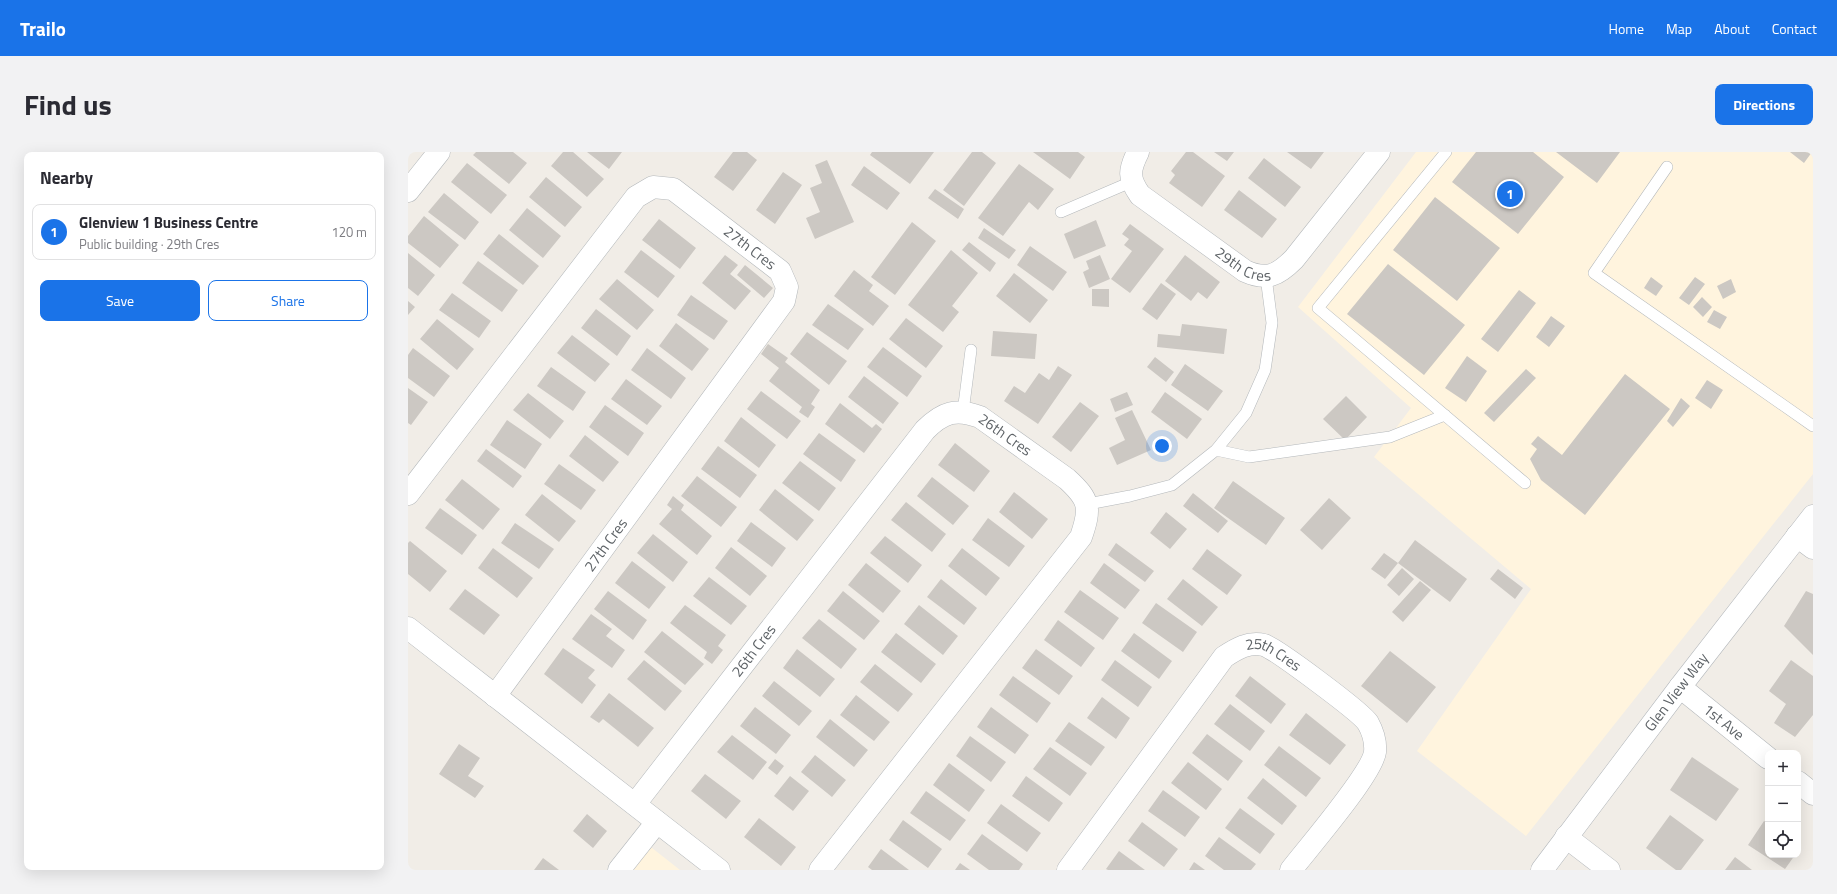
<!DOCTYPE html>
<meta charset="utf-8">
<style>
body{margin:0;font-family:"Titillium Web",sans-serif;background:#f2f2f3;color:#2b2b33}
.controls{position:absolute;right:12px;bottom:12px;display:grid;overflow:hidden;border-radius:8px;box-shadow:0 4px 16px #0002}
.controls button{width:36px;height:36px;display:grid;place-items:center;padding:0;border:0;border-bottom:1px solid #e1e1e2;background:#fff;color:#2b2b33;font:20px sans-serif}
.you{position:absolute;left:754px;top:294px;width:14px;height:14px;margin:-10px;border:3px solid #fff;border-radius:50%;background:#1a73e8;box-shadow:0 0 0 6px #1a73e833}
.badge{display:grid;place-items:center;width:26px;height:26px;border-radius:50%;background:#1a73e8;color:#fff;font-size:13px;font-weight:700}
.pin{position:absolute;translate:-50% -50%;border:2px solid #fff;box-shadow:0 1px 4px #0006}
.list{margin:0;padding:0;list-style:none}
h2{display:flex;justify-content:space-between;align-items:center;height:52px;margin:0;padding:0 16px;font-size:17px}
h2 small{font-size:13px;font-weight:400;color:#7c7c81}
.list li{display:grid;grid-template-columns:26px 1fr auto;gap:12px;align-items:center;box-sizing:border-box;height:56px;margin:0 8px 8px;padding:0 8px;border:1px solid #e1e1e2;border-radius:8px}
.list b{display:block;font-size:15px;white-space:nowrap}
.list p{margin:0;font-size:13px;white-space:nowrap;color:#7c7c81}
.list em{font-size:13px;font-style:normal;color:#7c7c81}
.actions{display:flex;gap:8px;padding:12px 16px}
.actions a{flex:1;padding:9px 0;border:1px solid #1a73e8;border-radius:8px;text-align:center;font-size:14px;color:#1a73e8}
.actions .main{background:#1a73e8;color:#fff}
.icon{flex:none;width:22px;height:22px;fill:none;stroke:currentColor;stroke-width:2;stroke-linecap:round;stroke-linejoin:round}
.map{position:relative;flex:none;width:1405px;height:718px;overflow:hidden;border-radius:8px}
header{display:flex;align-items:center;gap:24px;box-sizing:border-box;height:56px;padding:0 20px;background:#1a73e8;color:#fff}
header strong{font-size:19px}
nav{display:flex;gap:22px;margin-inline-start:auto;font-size:14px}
.intro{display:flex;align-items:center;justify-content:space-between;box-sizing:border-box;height:96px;padding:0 24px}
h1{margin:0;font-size:28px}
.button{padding:10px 18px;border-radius:8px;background:#1a73e8;color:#fff;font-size:14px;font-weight:700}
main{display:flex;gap:24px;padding:0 24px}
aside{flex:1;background:#fff;border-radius:8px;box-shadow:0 4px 16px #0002}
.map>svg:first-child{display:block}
.commercial{fill:#fff4de}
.building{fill:#ccc8c3}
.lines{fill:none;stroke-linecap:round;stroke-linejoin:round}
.lane-casing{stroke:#b4b8bb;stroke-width:12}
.street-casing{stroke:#b4b8bb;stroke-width:23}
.secondary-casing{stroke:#b3b7bb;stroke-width:23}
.lane{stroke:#fff;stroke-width:11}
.street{stroke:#fff;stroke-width:22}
.secondary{stroke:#fff;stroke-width:22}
.labels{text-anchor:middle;stroke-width:3;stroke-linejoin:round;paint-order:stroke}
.street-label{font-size:15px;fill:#5e6367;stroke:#fff}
</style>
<header>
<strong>Trailo</strong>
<nav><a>Home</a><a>Map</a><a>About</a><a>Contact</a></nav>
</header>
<div class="intro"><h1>Find us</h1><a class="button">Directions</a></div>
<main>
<aside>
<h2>Nearby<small></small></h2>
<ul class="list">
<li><span class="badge">1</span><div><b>Glenview 1 Business Centre</b><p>Public building · 29th Cres</p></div><em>120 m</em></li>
</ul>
<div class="actions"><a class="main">Save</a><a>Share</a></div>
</aside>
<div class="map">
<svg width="1405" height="718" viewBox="0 0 1405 718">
<rect width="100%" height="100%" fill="#f1ede7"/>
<!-- commercial -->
<path class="commercial" d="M 1008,0 L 1405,0 L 1405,322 L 1118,684 L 1009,599 L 1123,437 L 966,305 L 1003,256 L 890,155 Z
M 239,692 L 272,718 L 220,718 Z"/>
<!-- building -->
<path class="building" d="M 68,0 L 105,0 L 119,11 L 101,32 L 65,3 Z
M 155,0 L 165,0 L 196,27 L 179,45 L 143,14 Z
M 179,0 L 214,0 L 201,17 Z
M 325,0 L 339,0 L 349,8 L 325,39 L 306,25 Z
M 464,0 L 526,0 L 502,32 L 462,3 Z
M 564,0 L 574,0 L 588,11 L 556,54 L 535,38 Z
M 625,0 L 670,0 L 677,5 L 662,27 Z
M 778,0 L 785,0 L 817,24 L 794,55 L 761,31 L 767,23 L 763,19 Z
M 806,0 L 826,0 L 819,9 Z
M 879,0 L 916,0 L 903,17 Z
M 1068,0 L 1125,0 L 1156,25 L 1110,82 L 1044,30 Z
M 1148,0 L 1212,0 L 1189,31 Z
M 1382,0 L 1404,0 L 1396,11 Z
M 856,6 L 893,35 L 877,55 L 840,26 Z
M 419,8 L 446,70 L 407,87 L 398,66 L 412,60 L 402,36 L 414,31 L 407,13 Z
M 59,11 L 99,43 L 83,62 L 43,30 Z
M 611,12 L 646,37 L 630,58 L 621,50 L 595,84 L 570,66 Z
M 456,14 L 492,41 L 479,58 L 443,33 Z
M 375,20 L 394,33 L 367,72 L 348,58 Z
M 138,25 L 174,55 L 157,75 L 121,45 Z
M 527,37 L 556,57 L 550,67 L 520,46 Z
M 831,38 L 869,67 L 854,86 L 816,58 Z
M 36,41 L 71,70 L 57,88 L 20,60 Z
M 1027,45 L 1092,96 L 1049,149 L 985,98 Z
M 119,56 L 153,84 L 135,106 L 101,78 Z
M 16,64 L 51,93 L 32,116 L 0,91 L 0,84 Z
M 251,67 L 288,96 L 272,117 L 234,88 Z
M 688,68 L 698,94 L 666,107 L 656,82 Z
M 504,70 L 528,89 L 487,143 L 463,125 Z
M 722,72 L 756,97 L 722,141 L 703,127 L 724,99 L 716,93 L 721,87 L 714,82 Z
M 576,76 L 608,98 L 601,107 L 570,86 Z
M 91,82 L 131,114 L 115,133 L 75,102 Z
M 561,90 L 588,111 L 582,120 L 554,98 Z
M 622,94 L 659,120 L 645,139 L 609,113 Z
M 233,98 L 267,124 L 250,146 L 216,120 Z
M 543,98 L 570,121 L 544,154 L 551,160 L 535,180 L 500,153 Z
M 0,101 L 27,123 L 10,144 L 0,136 Z
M 317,103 L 330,113 L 322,122 L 343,139 L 327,158 L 294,131 Z
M 692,103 L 702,127 L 681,136 L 675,120 L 681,117 L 678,109 Z
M 777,103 L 812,130 L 799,147 L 790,140 L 783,149 L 757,129 Z
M 70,109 L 110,138 L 94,160 L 54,131 Z
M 980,112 L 1057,173 L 1016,223 L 939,162 Z
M 337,113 L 365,136 L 356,146 L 329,123 Z
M 446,118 L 465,133 L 461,139 L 481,154 L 465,174 L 426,144 Z
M 606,121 L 640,148 L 622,171 L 588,144 Z
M 1243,125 L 1255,134 L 1248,144 L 1236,136 Z
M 1287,125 L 1297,132 L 1281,153 L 1271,146 Z
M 209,127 L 246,158 L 229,178 L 191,147 Z
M 1323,127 L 1328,140 L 1315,147 L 1309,134 Z
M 753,131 L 768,142 L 749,168 L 734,157 Z
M 684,137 L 701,137 L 701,155 L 684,154 Z
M 1111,138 L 1128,151 L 1090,200 L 1073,187 Z
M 44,141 L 83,169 L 71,186 L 31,158 Z
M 283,143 L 320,169 L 306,188 L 269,163 Z
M 1294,145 L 1304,155 L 1295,165 L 1285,155 Z
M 0,149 L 7,155 L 0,163 Z
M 420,152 L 456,177 L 440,198 L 404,173 Z
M 188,157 L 223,184 L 209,204 L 173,176 Z
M 1306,158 L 1319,165 L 1312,177 L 1299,170 Z
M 1143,164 L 1157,174 L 1141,195 L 1128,185 Z
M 498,166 L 535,194 L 518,216 L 481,187 Z
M 29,167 L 66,197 L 49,218 L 12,187 Z
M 268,171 L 301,197 L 284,219 L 251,194 Z
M 774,172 L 819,177 L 816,202 L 749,195 L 750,182 L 772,184 Z
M 585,179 L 629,182 L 627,207 L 583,204 Z
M 399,180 L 439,209 L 421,233 L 382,202 Z
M 164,183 L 202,212 L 187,230 L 149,201 Z
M 360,192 L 380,206 L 377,210 L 412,238 L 403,252 L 407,255 L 400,266 L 391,260 L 394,255 L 361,229 L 371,216 L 353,202 Z
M 475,195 L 514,224 L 499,245 L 459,215 Z
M 5,196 L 42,224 L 26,245 L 0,226 L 0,203 Z
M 239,196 L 278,226 L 263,247 L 223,218 Z
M 1059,204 L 1079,219 L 1058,250 L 1037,236 Z
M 747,205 L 766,220 L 758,230 L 739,215 Z
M 777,212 L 815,239 L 800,259 L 763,233 Z
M 650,214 L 664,223 L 630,272 L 596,249 L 606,234 L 617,241 L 631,221 L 641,228 Z
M 143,215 L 178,240 L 165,259 L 129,234 Z
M 1118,217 L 1128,226 L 1086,270 L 1076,261 Z
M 1217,222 L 1262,257 L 1177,363 L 1133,328 L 1122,307 L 1129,297 L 1123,292 L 1130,284 L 1154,303 Z
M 456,224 L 491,251 L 475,272 L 440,245 Z
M 218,227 L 254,254 L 239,273 L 203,247 Z
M 1299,228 L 1315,238 L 1303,257 L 1287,246 Z
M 0,236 L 20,250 L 3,273 L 0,271 Z
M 353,239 L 393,269 L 379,287 L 339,257 Z
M 719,240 L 725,253 L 707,260 L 702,247 Z
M 757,240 L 794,267 L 779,287 L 743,260 Z
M 120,241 L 156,269 L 142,287 L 105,258 Z
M 938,244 L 959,265 L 937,288 L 915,267 Z
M 1273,246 L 1282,254 L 1265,275 L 1259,269 Z
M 672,250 L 691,264 L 663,300 L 644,285 Z
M 432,251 L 464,276 L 468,272 L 474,277 L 456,301 L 417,272 Z
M 197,253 L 236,281 L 220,304 L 181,275 Z
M 724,258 L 743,298 L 709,313 L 701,296 L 717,288 L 707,266 Z
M 333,265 L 368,293 L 351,316 L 316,289 Z
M 99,268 L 134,292 L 117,317 L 82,293 Z
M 411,281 L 448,308 L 433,330 L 395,302 Z
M 177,283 L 211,310 L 195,330 L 161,304 Z
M 547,291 L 582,319 L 566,340 L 530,313 Z
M 310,294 L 349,323 L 332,346 L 293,317 Z
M 78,297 L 114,324 L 105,336 L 69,309 Z
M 392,309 L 428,336 L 411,359 L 374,331 Z
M 151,312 L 188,338 L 173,358 L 136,332 Z
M 289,324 L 329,355 L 313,375 L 273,344 Z
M 524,325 L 561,354 L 545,373 L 509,344 Z
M 54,327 L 92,357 L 75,378 L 37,348 Z
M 825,329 L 877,366 L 858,393 L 806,356 Z
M 367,337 L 406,368 L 389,389 L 351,358 Z
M 606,340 L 640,367 L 624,387 L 591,360 Z
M 785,341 L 820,369 L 810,381 L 775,354 Z
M 134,342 L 168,369 L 151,390 L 117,363 Z
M 265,344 L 276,353 L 273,358 L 304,384 L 289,403 L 251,372 L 264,357 L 259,353 Z
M 921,346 L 943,366 L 914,398 L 892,378 Z
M 498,350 L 538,382 L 524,400 L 483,368 Z
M 32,356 L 69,383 L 54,403 L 17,376 Z
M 758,360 L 779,377 L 762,397 L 742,381 Z
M 580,366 L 617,394 L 601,415 L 564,388 Z
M 343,370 L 378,396 L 364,415 L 329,389 Z
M 107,371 L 146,397 L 131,417 L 93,391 Z
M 245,382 L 280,410 L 265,430 L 229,401 Z
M 477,384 L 514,413 L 500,431 L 462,401 Z
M 1007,388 L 1059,427 L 1042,450 L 990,411 L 977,427 L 963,417 L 976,401 L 990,411 Z
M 2,389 L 39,419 L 22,440 L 0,422 L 0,391 Z
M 708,391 L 746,419 L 737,430 L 700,403 Z
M 323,395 L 359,424 L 342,444 L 307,416 Z
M 85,396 L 125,426 L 109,446 L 70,416 Z
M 554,396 L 592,426 L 578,444 L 540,414 Z
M 799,397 L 834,423 L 819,443 L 784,417 Z
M 224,409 L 258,435 L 241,457 L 207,431 Z
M 458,411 L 493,439 L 475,461 L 440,433 Z
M 696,411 L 732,438 L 717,457 L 682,431 Z
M 994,416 L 1006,427 L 991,444 L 979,433 Z
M 1090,417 L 1115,436 L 1107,447 L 1082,427 Z
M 301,425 L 339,454 L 323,473 L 285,444 Z
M 533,427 L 569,456 L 556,473 L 519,445 Z
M 775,427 L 810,455 L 794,474 L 759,447 Z
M 1012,429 L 1023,438 L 995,470 L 984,460 Z
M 57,437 L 92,463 L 76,483 L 41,457 Z
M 672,438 L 711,466 L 695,488 L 656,460 Z
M 200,439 L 239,468 L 225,488 L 186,457 Z
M 435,439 L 472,469 L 456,488 L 419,459 Z
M 1398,439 L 1405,442 L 1405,503 L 1376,474 Z
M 748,451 L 789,480 L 775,500 L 734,471 Z
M 277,453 L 318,483 L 310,494 L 315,498 L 304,512 L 296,506 L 299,500 L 262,471 Z
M 511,453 L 550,484 L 535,503 L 496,472 Z
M 183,462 L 204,477 L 198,484 L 217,498 L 204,516 L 164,487 Z
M 411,467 L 449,497 L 433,517 L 394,486 Z
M 650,468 L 687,496 L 673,515 L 636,488 Z
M 254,479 L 296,512 L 277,533 L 236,500 Z
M 488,481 L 528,512 L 513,531 L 473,500 Z
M 726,481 L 764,509 L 751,527 L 713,499 Z
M 155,496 L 187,518 L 180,526 L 188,533 L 174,552 L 136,522 Z
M 389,497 L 427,527 L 412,545 L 375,516 Z
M 628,497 L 665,524 L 651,543 L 614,516 Z
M 982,499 L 1028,535 L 999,571 L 953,534 Z
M 236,508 L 274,539 L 257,559 L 219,527 Z
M 707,508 L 744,535 L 730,555 L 693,528 Z
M 1383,508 L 1405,524 L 1405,563 L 1387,585 L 1366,571 L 1378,552 L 1361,539 Z
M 467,512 L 505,542 L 490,560 L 452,530 Z
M 605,524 L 643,551 L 629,571 L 591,543 Z
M 842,524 L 878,552 L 863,572 L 827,544 Z
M 366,529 L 404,559 L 391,574 L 354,544 Z
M 201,541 L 246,576 L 230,595 L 195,567 L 191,571 L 182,565 Z
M 448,543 L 482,570 L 466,589 L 432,563 Z
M 694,545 L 722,566 L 708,587 L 679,566 Z
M 822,552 L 857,579 L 842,599 L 806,572 Z
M 347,555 L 383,583 L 368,602 L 332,574 Z
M 583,555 L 621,583 L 607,602 L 569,575 Z
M 898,561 L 938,593 L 922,613 L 881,583 Z
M 422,567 L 460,598 L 446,615 L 408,585 Z
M 661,570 L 697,595 L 683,614 L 647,589 Z
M 799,582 L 835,609 L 820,629 L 784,601 Z
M 324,583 L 359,610 L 345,628 L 309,600 Z
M 562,584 L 598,610 L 583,630 L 548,604 Z
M 51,592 L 72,606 L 60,624 L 76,634 L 67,646 L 31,622 Z
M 871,594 L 913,626 L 898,645 L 856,613 Z
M 642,595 L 679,621 L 662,644 L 625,617 Z
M 407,603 L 438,628 L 424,645 L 393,620 Z
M 1284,605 L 1331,637 L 1308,669 L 1262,638 Z
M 367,607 L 376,614 L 369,623 L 360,616 Z
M 780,610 L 814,637 L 798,658 L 763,631 Z
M 541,611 L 577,638 L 561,660 L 525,633 Z
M 297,622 L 333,649 L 318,667 L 283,639 Z
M 382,624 L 401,639 L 385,659 L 366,644 Z
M 618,624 L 655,651 L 641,670 L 604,644 Z
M 855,626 L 889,654 L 874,673 L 839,646 Z
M 755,638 L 792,665 L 777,685 L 740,659 Z
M 518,639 L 558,668 L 542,689 L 502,661 Z
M 593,652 L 633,681 L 619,700 L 579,671 Z
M 832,656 L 867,682 L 852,702 L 817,676 Z
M 179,662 L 199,679 L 185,696 L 165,679 Z
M 1262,663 L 1296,688 L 1273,718 L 1268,718 L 1238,696 Z
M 351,666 L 388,695 L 373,714 L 336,685 Z
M 495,668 L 534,697 L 520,716 L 481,688 Z
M 1356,669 L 1360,671 L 1360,703 L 1387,703 L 1377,717 L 1340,693 Z
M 734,670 L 770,697 L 756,715 L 720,689 Z
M 574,682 L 615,712 L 611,718 L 581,718 L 559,702 Z
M 811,685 L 848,712 L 843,718 L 816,718 L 797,704 Z
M 473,697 L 501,718 L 464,718 L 460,715 Z
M 711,699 L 737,718 L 700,718 L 698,717 Z
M 1327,705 L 1344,718 L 1317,718 Z
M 135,706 L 151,718 L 126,718 Z
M 786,710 L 797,718 L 781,718 Z
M 552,711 L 562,718 L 547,718 Z"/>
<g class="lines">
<defs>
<path id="lane" d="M 1038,0 L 910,156 L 1117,331
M 1259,15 L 1186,121 L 1405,274
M 653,60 L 723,30
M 555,260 L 563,198
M 808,298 L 841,305 L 982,285 L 1037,263
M 680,352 L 722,344 L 764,333 L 808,298 L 838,261 L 857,218 L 864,171 L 858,125"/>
<g id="street">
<path id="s1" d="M 730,0 C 721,18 720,26 732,43 L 837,119 C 859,129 870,123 886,107 L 971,0"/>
<path d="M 0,39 L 31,0"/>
<path id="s2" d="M 0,342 L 228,45 L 245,35 L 265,37 L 372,119 L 379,135 L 376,149 L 87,544"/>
<path d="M 1389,384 L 1405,396"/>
<path d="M 0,476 L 311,718"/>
<path id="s3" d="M 1272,535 L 1360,606"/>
<path d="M 1390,630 L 1405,642"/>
<path id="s4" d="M 227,652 L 517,278 C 535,260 548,256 572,265 L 659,327 C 682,348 683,356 673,385 L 412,718"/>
<path d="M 1158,685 L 1201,718"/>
<path d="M 211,718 L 249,670"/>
<path id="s5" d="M 660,718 L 816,505 C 828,497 841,489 856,493 C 868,497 953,560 960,571 C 965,580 968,589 967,600 C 964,622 900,696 883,718"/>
</g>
<g id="secondary">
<path id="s6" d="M 1134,718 L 1272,535 L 1405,364"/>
</g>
</defs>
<!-- lane casing -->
<use href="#lane" class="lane-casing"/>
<!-- street casing -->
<use href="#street" class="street-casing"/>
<!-- secondary casing -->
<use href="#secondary" class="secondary-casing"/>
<!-- lane -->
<use href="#lane" class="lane"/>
<!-- street -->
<use href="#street" class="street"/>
<!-- secondary -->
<use href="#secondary" class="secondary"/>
</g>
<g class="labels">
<!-- street labels -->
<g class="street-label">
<text dy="5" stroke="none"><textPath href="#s2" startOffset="511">27th Cres</textPath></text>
<text dy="5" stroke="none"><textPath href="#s1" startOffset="172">29th Cres</textPath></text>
<text dy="5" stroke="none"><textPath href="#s4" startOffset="565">26th Cres</textPath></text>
<text transform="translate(198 393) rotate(-54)" y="5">27th Cres</text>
<text dy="5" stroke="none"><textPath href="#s4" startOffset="194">26th Cres</textPath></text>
<text dy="5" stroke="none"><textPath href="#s5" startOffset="319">25th Cres</textPath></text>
<text dy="5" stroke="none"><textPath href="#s6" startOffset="223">Glen View Way</textPath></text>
<text dy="5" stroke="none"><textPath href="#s3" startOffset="56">1st Ave</textPath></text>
</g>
</g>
</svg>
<div class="controls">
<button>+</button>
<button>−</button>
<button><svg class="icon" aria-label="locate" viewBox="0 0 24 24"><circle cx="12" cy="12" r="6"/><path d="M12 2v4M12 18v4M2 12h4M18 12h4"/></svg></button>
</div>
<div class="you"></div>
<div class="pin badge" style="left:1102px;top:42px">1</div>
</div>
</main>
